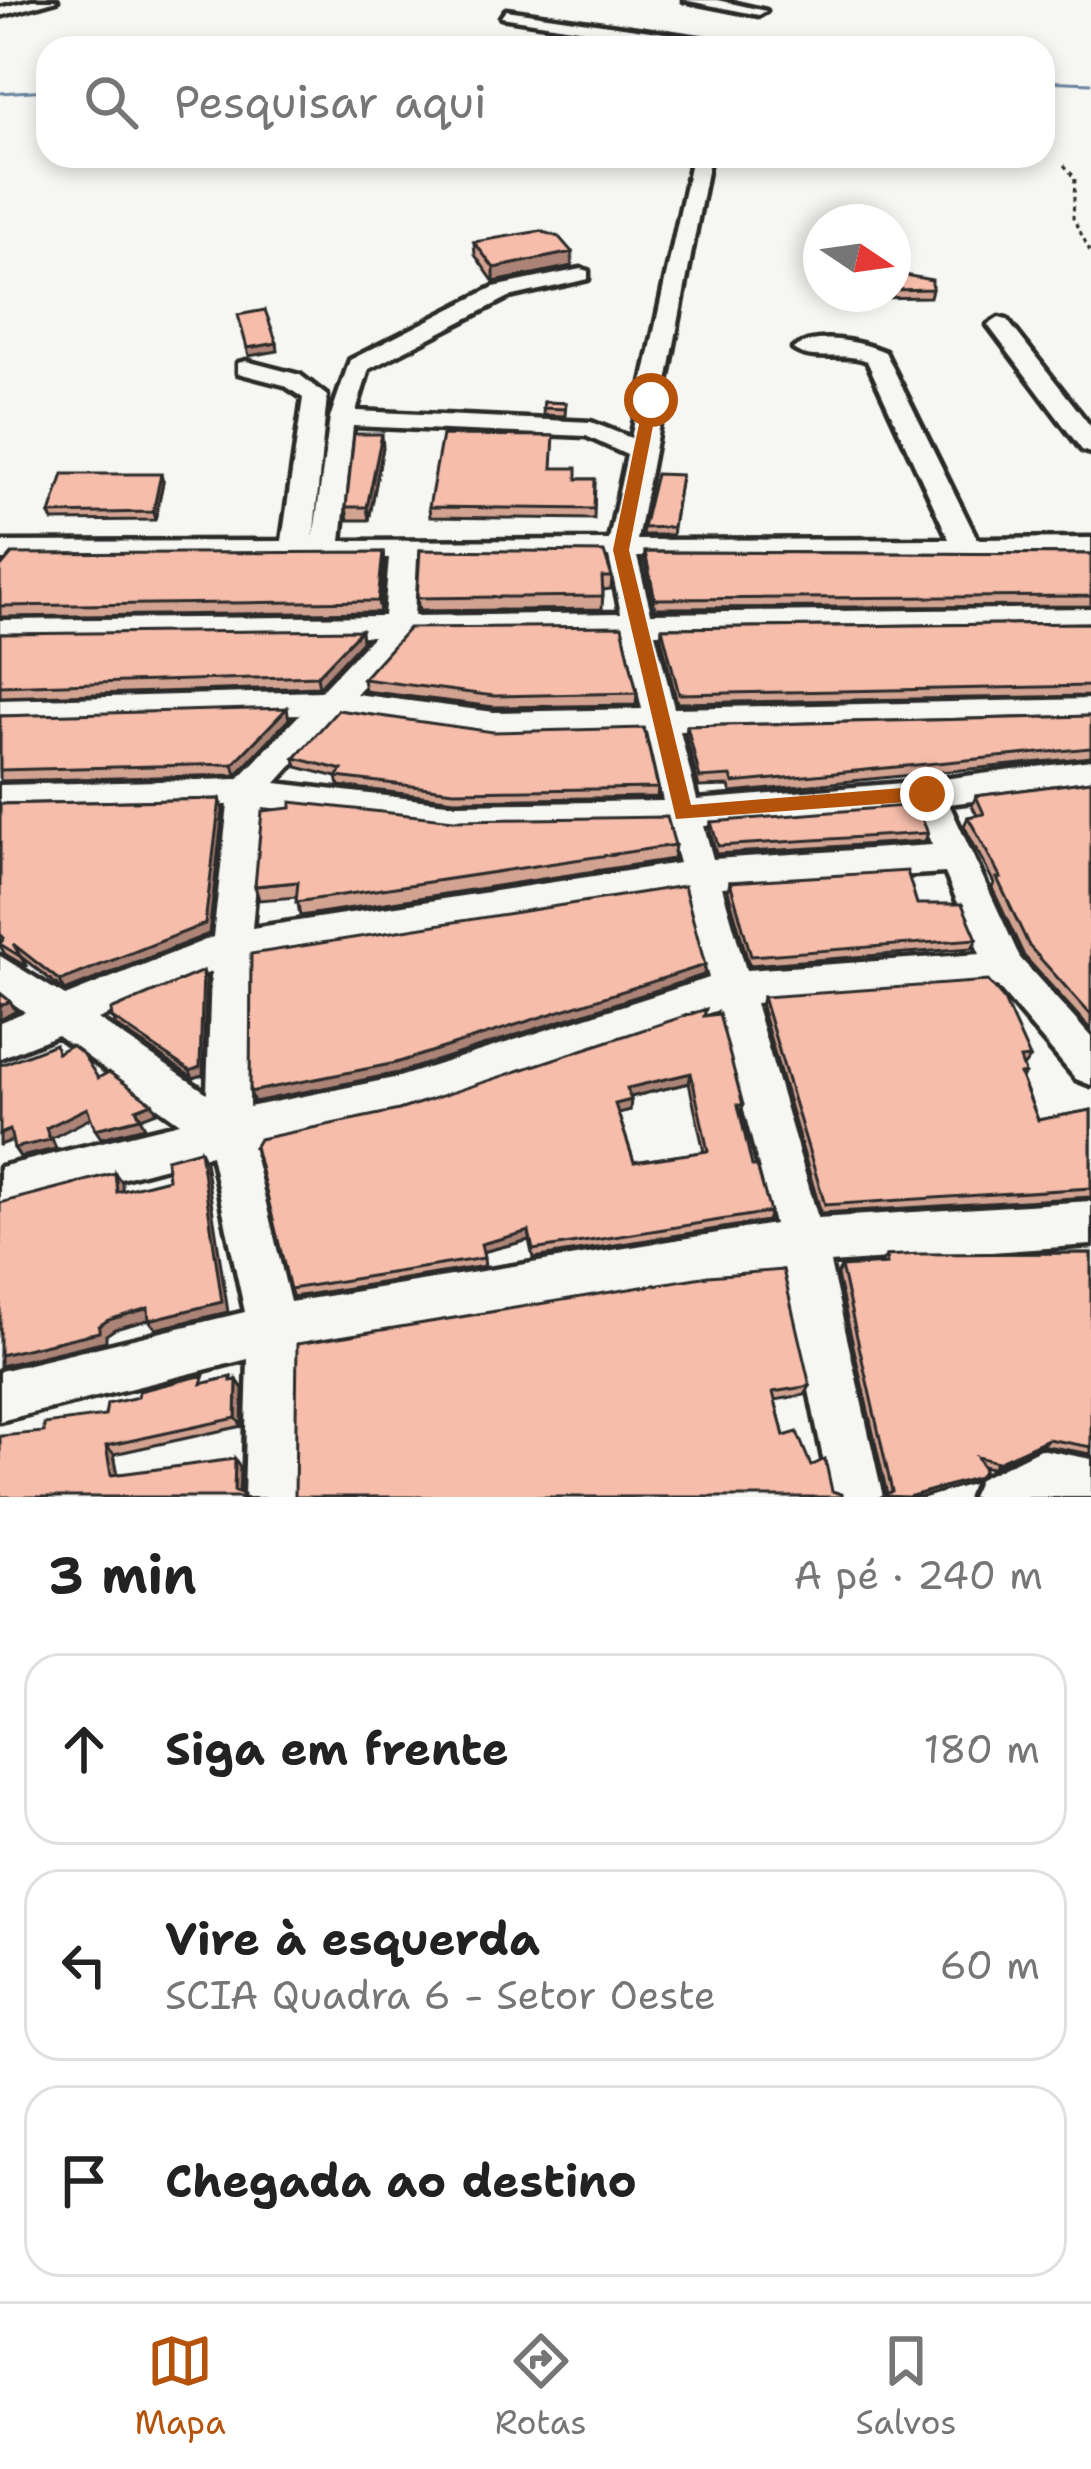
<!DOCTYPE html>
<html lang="pt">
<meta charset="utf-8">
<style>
body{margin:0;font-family:"Shantell Sans",sans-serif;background:#f6f6f6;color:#222}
.compass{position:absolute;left:803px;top:204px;width:108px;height:108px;border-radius:50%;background:#fff;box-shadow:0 6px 18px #0003;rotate:103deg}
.stop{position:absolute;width:36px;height:36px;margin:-27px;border:9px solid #b45309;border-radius:50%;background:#fff}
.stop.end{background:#b45309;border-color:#fff;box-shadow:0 3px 12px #0008}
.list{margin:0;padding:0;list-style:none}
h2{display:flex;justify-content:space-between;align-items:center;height:156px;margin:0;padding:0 48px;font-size:51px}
h2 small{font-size:39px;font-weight:400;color:#767676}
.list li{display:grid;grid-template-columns:78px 1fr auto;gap:36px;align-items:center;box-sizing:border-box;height:192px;margin:0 24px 24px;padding:0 24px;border:3px solid #e0e0e0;border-radius:36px}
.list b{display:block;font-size:45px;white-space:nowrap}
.list p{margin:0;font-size:39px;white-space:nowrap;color:#767676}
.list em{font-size:39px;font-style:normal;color:#767676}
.icon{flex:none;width:66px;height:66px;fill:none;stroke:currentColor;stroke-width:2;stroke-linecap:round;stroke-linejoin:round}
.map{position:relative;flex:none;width:1091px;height:1497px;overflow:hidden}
.search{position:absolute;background:#fff;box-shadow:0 6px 18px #0003;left:36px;right:36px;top:36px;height:132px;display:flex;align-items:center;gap:30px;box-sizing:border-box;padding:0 42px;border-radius:36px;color:#767676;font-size:45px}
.sheet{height:804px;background:#fff}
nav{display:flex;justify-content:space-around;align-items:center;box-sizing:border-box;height:168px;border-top:3px solid #e0e0e0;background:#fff;font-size:33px;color:#767676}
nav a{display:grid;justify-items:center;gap:6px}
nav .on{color:#b45309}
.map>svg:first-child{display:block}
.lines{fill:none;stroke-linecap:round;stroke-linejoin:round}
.stream{stroke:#6b85a1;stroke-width:3}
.minor-casing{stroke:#2b2b2b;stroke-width:9}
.path{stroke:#2b2b2b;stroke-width:3;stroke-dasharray:4.5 4.5;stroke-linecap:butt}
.minor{fill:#f6f6f2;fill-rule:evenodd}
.wall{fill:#d3a392;stroke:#2b2b2b;stroke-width:3;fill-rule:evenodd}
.shaded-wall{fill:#ac8477;stroke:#2b2b2b;stroke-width:3}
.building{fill:#f5bdaa;stroke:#2b2b2b;stroke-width:3;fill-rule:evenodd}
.route{fill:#b45309}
</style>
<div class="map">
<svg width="1091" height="1497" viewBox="0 0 1091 1497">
<rect width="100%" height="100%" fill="#f6f6f2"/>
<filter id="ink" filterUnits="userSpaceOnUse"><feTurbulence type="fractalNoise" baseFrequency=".00833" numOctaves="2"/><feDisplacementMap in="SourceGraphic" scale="24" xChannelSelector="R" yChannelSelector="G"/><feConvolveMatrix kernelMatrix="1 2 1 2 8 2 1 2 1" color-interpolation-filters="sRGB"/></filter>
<g filter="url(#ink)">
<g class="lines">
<!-- stream -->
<path class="stream" d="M 1043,81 L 1091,83
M 0,93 L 48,90"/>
<defs>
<path id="minor" d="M 32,0 L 57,0 L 0,16 L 0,8 Z
M 684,0 L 717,0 L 766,11 L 759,15 Z
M 506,10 L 732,43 L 740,48 L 702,48 L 501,17 Z
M 567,156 L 597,156 L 575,163 Z
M 686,156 L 704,156 L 708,166 L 637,540 L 949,539 L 867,361 C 844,351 812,363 793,349 C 816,332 859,341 885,352 L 977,539 L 1091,538 L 1091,556 L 637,557 L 651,613 L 1091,608 L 1091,628 L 655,633 L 674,708 L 1091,699 L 1091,721 L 680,731 L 697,800 L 927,781 L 1091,760 L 1091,786 L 949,804 L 1020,958 L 1091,1037 L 1091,1085 L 1076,1079 L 997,986 L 755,1003 L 818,1218 L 1091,1201 L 1091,1245 L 830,1263 L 883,1497 L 831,1497 L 784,1268 L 297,1349 L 296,1497 L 244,1497 L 248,1359 L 0,1421 L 0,1371 L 245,1312 L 211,1155 L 0,1211 L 0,1167 L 180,1123 L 57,1035 L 0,1058 L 0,1022 L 25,1012 L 0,994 L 0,956 L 65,996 L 213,937 L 228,805 L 4,810 L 0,809 L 0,785 L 238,779 L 300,714 L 0,722 L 0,700 L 321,691 L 373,636 L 0,640 L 0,620 L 384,616 L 389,558 L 0,560 L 0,542 L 282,541 L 303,398 L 284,385 L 238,373 L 238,363 L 246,361 L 300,375 L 327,396 L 313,541 L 330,418 L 350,360 L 494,287 L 581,269 L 588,271 L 588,279 L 509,297 L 369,369 L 356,411 L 591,422 L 631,438 L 690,166 ZM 353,426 L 586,436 L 627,455 L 609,540 L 341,541 ZM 609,557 L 621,613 L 414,616 L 417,558 ZM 625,633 L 642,709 L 494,712 L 356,694 L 408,635 ZM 338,714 L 494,736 L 647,732 L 663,801 L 455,804 L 276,783 ZM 263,807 L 455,830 L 669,827 L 679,863 L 252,928 ZM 916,808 L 932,845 L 713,859 L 704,826 ZM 945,873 L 980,954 L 746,970 L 722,887 ZM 686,891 L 709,978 L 399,1077 L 249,1107 L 250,960 ZM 211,972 L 207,1093 L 98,1019 ZM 718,1010 L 774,1224 L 290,1302 L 252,1146 L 399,1115 Z
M 999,318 L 1007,320 L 1091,427 L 1091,453 L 1082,450 L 988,325 Z
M 1040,1449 L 1091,1459 L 1091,1497 L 971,1497 L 979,1479 Z"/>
</defs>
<!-- minor casing -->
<use href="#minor" class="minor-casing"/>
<!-- path -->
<path class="path" d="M 1064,165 L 1075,178 L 1073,218 L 1091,253"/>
<!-- minor -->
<use href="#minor" class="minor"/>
</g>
<!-- wall -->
<path class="wall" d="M 474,242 L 572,266 L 494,282 L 475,255 Z
M 893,273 L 932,289 L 930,297 L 871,298 L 869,294 L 893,294 Z
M 544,402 L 566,403 L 565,416 L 543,415 Z
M 383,447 L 369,520 L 348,520 L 346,507 Z
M 681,475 L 672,535 L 642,535 L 643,528 Z
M 577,479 L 595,479 L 594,519 L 430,517 L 429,507 Z
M 163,482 L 155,520 L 53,521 L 50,514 Z
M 420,550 L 612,577 L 611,589 L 603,590 L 602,609 L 419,611 L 417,598 Z
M 383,552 L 384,563 L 380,612 L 0,617 L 0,568 Z
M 645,552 L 1091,554 L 1091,606 L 655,608 L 644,561 Z
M 1091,623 L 1091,696 L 677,703 L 661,637 L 662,628 Z
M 0,634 L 362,641 L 319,687 L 0,697 Z
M 363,679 L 637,693 L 636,705 L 494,707 L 365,691 Z
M 0,716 L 289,719 L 236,775 L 0,781 Z
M 1091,716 L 1091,757 L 731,793 L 729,786 L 699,787 L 686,735 L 687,726 Z
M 295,758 L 658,788 L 657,797 L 455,800 L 339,786 L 337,777 L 297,767 Z
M 1091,781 L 1091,1030 L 1024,956 L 992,888 L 994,883 L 964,826 L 968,817 L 977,815 L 972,806 L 976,796 Z
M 220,799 L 223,810 L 209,934 L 65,991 L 20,956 L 27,967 L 5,954 L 0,946 L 0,804 Z
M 711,822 L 928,833 L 925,841 L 716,854 L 710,830 Z
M 675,845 L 673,859 L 300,916 L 297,897 L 259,900 L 255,886 Z
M 730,882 L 917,904 L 977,939 L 972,948 L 749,965 L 728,891 Z
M 206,979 L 203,1075 L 193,1078 L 116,1026 L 112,1018 Z
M 763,997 L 1030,1058 L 1023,1067 L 1025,1073 L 1022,1079 L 1038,1120 L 1091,1110 L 1091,1197 L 821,1213 L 761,1007 Z
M 704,1016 L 743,1105 L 740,1114 L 752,1166 L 770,1212 L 767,1221 L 533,1258 L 529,1240 L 483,1252 L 485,1266 L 293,1297 L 290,1289 L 399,1110 ZM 689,1083 L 704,1152 L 634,1162 L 618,1113 L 630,1110 L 630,1097 Z
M 1091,1253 L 1091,1454 L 1041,1445 L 991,1468 L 982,1466 L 973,1482 L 922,1497 L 882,1497 L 887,1494 L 837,1275 L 841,1267 L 881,1264 L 886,1256 Z
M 297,1344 L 810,1386 L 805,1395 L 775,1400 L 784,1436 L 832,1491 Z
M 231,1377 L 233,1381 L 237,1380 L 243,1389 L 242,1426 L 114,1454 L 118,1474 L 240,1467 L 240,1493 L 0,1497 L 44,1432 L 105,1416 L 209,1382 Z"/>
<!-- shaded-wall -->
<path class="shaded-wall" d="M 572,252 L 572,266 L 494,282 L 494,268 Z
M 277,343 L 278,351 L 249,356 L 247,348 Z
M 382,434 L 383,447 L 369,520 L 367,507 Z
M 161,474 L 163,482 L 155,520 L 153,512 Z
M 383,552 L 384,563 L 380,612 L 378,601 Z
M 361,630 L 362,641 L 319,687 L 317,676 Z
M 287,708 L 289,719 L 236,775 L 233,764 Z
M 220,799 L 223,810 L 209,934 L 65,991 L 60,981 Z
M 705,965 L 704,975 L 398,1073 L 254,1102 L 250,1092 Z
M 203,971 L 206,979 L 203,1075 L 193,1078 L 190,1071 Z
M 10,1001 L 16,1011 L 0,1020 L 0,1006 Z
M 691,1073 L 689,1083 L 626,1098 L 627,1088 Z
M 631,1100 L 630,1110 L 614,1114 L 615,1104 Z
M 152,1103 L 157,1112 L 141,1118 L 136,1109 Z
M 87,1108 L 93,1117 L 52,1138 L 56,1149 L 20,1157 L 14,1148 L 46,1128 Z
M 140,1118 L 145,1127 L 101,1138 L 95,1129 Z
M 10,1130 L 16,1139 L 0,1145 L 0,1134 Z
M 200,1150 L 205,1161 L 228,1312 L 156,1329 L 149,1320 Z
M 115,1173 L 122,1183 L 123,1203 L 117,1192 Z
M 529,1231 L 529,1240 L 482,1252 L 481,1244 Z
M 148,1308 L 155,1318 L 115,1329 L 106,1335 L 106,1341 L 0,1366 L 0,1355 L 99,1326 L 108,1320 Z
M 237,1380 L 243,1389 L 242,1426 L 236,1418 Z
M 1048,1439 L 1041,1445 L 991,1468 L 997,1462 Z
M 106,1446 L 114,1454 L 119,1483 L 111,1475 Z
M 235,1459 L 240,1467 L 239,1497 L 234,1490 Z
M 979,1477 L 973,1482 L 922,1497 L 908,1497 Z"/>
<!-- building -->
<path class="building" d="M 540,231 L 559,237 L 572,252 L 494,268 L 474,242 Z
M 893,273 L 932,280 L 932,289 L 893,290 Z
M 265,310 L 277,343 L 247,348 L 238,315 Z
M 544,402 L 566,403 L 565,409 L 543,408 Z
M 354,434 L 382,434 L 367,507 L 346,507 Z
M 442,435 L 554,436 L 552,468 L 577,468 L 577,479 L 595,479 L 594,509 L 429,507 Z
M 63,474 L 161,474 L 153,512 L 50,514 Z
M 656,474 L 681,475 L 673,527 L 643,528 Z
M 420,550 L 604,552 L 612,577 L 602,577 L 603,596 L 417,598 Z
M 383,552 L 378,601 L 0,606 L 0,568 L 12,554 Z
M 645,552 L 1091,554 L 1091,596 L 655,599 Z
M 1091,623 L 1091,686 L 679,694 L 662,628 Z
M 622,626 L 637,693 L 494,696 L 363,679 L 409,628 Z
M 361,630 L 317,676 L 0,686 L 0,634 Z
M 287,708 L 233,764 L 0,770 L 0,716 Z
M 338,710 L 493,732 L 644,728 L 658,788 L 454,791 L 337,777 L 342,770 L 295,758 Z
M 1091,716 L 1091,748 L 733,783 L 731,776 L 700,778 L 687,726 Z
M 1091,781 L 1091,1015 L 1029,946 L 997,878 L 1001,878 L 968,817 L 984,814 L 976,796 Z
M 220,799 L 205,924 L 60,981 L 13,944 L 21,957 L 0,944 L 4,938 L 0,934 L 0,804 Z
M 291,802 L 454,820 L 667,817 L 675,845 L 296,902 L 298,882 L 255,886 L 262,811 L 291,808 Z
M 916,805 L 928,833 L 718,846 L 711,822 Z
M 907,871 L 917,904 L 962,904 L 977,939 L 751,956 L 730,882 Z
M 684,886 L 705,965 L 396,1063 L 250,1092 L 251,954 Z
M 203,971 L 200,1067 L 190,1071 L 112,1018 L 111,1010 Z
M 988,981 L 1003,998 L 1030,1058 L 1020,1059 L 1025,1073 L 1020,1074 L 1038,1120 L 1091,1110 L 1091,1188 L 825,1205 L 763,997 Z
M 0,993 L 10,1001 L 0,1006 Z
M 706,1009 L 704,1016 L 719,1014 L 743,1105 L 738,1105 L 752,1166 L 757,1166 L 770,1212 L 533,1250 L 529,1231 L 481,1244 L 484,1258 L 290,1289 L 255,1146 L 259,1139 L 399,1110 ZM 691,1073 L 708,1151 L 634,1162 L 615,1104 L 631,1100 L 627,1088 Z
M 55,1044 L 57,1053 L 71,1045 L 82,1053 L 98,1078 L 109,1072 L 152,1103 L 136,1109 L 140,1118 L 95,1129 L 87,1108 L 46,1128 L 50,1140 L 14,1148 L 10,1130 L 0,1134 L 0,1061 L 1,1065 Z
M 200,1150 L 222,1302 L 149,1320 L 148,1308 L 108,1320 L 99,1326 L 99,1332 L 0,1355 L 0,1203 L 115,1173 L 117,1192 L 168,1179 L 166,1159 Z
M 1091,1253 L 1091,1447 L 1048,1439 L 997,1462 L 977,1457 L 984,1469 L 979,1477 L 908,1497 L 883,1496 L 892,1491 L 841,1267 L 887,1264 L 886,1256 L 920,1254 Z
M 783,1270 L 810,1386 L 773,1392 L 784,1436 L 797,1432 L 811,1466 L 825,1459 L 832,1491 L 842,1494 L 842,1497 L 295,1497 L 297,1344 L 708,1276 Z
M 204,1375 L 201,1384 L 231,1377 L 231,1381 L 237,1380 L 236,1418 L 106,1446 L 111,1475 L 235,1459 L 234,1490 L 244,1495 L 244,1497 L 0,1497 L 0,1436 L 44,1432 L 44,1424 L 105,1416 L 107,1404 L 138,1397 L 139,1391 Z"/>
</g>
<!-- route -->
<path class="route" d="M 651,396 L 658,400 L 629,550 L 691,805 L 927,786 L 934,789 L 934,800 L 676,819 L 613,550 L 644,400 Z"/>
</svg>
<svg class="compass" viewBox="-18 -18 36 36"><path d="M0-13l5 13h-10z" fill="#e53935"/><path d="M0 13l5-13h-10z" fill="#767676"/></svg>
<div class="stop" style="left:651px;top:400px"></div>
<div class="stop end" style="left:927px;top:794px"></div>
<div class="search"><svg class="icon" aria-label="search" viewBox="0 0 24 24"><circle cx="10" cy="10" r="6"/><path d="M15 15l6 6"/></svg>Pesquisar aqui</div>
</div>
<section class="sheet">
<h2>3 min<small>A pé · 240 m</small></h2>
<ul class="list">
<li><svg class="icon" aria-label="ahead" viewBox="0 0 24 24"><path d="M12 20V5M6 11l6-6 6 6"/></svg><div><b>Siga em frente</b></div><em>180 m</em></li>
<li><svg class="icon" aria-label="left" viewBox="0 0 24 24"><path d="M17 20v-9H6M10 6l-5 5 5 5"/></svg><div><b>Vire à esquerda</b><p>SCIA Quadra 6 - Setor Oeste</p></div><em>60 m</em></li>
<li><svg class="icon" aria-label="arrive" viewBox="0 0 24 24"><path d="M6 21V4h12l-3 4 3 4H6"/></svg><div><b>Chegada ao destino</b></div></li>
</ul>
</section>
<nav>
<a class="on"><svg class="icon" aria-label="map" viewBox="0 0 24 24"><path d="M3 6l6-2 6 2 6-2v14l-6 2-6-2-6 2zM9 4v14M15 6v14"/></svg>Mapa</a>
<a><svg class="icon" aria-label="directions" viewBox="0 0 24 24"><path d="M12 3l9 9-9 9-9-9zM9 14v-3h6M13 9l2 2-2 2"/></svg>Rotas</a>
<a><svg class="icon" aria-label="saved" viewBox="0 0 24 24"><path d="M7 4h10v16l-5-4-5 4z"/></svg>Salvos</a>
</nav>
